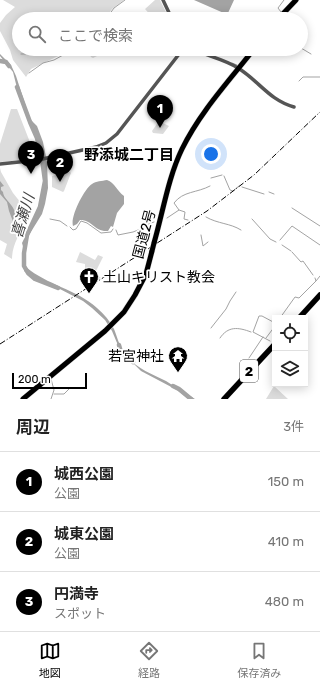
<!DOCTYPE html>
<html lang="ja">
<meta charset="utf-8">
<style>
body{margin:0;font-family:Rubik,"Noto Sans JP",sans-serif;background:#f2f2f2;color:#222}
.controls{position:absolute;right:12px;bottom:12px;display:grid;overflow:hidden;border-radius:0px;box-shadow:0 2px 10px #0003}
.controls button{width:36px;height:36px;display:grid;place-items:center;padding:0;border:0;border-bottom:1px solid #e0e0e0;background:#fff;color:#222;font:20px sans-serif}
.scale{position:absolute;left:12px;bottom:10px;width:75px;box-sizing:border-box;padding-left:4px;border:2px solid #000;border-top:0;font-size:11px;line-height:14px;white-space:nowrap;color:#000;-webkit-text-stroke:3px #fff;paint-order:stroke}
.you{position:absolute;left:211px;top:154px;width:14px;height:14px;margin:-10px;border:3px solid #fff;border-radius:50%;background:#1a73e8;box-shadow:0 0 0 6px #1a73e833}
.badge{display:grid;place-items:center;width:26px;height:26px;border-radius:50%;background:#000;color:#fff;font-size:13px;font-weight:700}
.pin{position:absolute;translate:-50% -33px;filter:drop-shadow(0 1px 2px #0008)}
.pin::after{content:'';position:absolute;top:21px;width:14px;height:12px;background:inherit;clip-path:polygon(0 0,100% 0,50% 100%)}
.list{margin:0;padding:0;list-style:none}
h2{display:flex;justify-content:space-between;align-items:center;height:52px;margin:0;padding:0 16px;font-size:17px}
h2 small{font-size:13px;font-weight:400;color:#767676}
.list li{display:grid;grid-template-columns:26px 1fr auto;gap:12px;align-items:center;box-sizing:border-box;height:60px;padding:0 16px;border-top:1px solid #e0e0e0}
.list b{display:block;font-size:15px;white-space:nowrap}
.list p{margin:0;font-size:13px;white-space:nowrap;color:#767676}
.list em{font-size:13px;font-style:normal;color:#767676}
.icon{flex:none;width:22px;height:22px;fill:none;stroke:currentColor;stroke-width:2;stroke-linecap:round;stroke-linejoin:round}
.map{position:relative;flex:none;width:320px;height:399px;overflow:hidden}
.search{position:absolute;background:#fff;box-shadow:0 2px 10px #0003;left:12px;right:12px;top:12px;height:44px;display:flex;align-items:center;gap:10px;box-sizing:border-box;padding:0 14px;border-radius:22px;color:#767676;font-size:15px}
.sheet{height:232px;background:#fff}
nav{display:flex;justify-content:space-around;align-items:center;box-sizing:border-box;height:56px;border-top:1px solid #e0e0e0;background:#fff;font-size:11px;color:#767676}
nav a{display:grid;justify-items:center;gap:2px}
nav .on{color:#000}
.map>svg:first-child{display:block}
.green{fill:#dcdcdc}
.water{fill:#a3a3a3}
.lines{fill:none;stroke-linecap:round;stroke-linejoin:round}
.stream{stroke:#a3a3a3;stroke-width:1}
.river{stroke:#a3a3a3;stroke-width:4.5}
.trunk-casing{stroke:#dbdbdb;stroke-width:6}
.motorway-casing{stroke:#dbdbdb;stroke-width:6}
.tertiary{stroke:#555;stroke-width:3.5}
.trunk{stroke:#000;stroke-width:5}
.motorway{stroke:#000;stroke-width:5.5}
.rail{stroke:#000;stroke-width:1;stroke-dasharray:6 2 1 2;stroke-linecap:butt}
.trunk-bridge-casing{stroke:#dbdbdb;stroke-width:6;stroke-linecap:butt}
.trunk-bridge{stroke:#000;stroke-width:5}
.labels{text-anchor:middle;stroke-width:3.5;stroke-linejoin:round;paint-order:stroke}
.shield{fill:#fff;stroke:#4c4c4c;stroke-width:1}
.shield-label{font-size:13px;font-weight:bold;fill:#000}
.street-label{font-size:14px;fill:#000;stroke:#fff}
.poi-label{font-size:14px;fill:#000;stroke:#fff;text-anchor:start}
.neighbourhood-label{font-size:15px;font-weight:bold;fill:#000;stroke:#fff}
.water-label{font-size:15px;font-style:italic;fill:#444;stroke:#fff}
</style>
<div class="map">
<svg width="320" height="399" viewBox="0 0 320 399">
<rect width="100%" height="100%" fill="#fff"/>
<!-- green -->
<path class="green" d="M 3,0 L 124,0 L 112,9 L 105,19 L 19,19 L 19,49 L 73,49 L 31,69 L 26,77 L 13,60 L 10,50 L 0,31 L 0,23 L 6,15 L 15,7 Z
M 155,0 L 160,0 L 167,14 L 161,19 L 154,19 L 145,9 Z
M 93,49 L 106,49 L 103,53 L 93,58 L 91,57 L 88,51 Z
M 11,109 L 17,109 L 33,150 L 34,153 L 32,159 L 0,162 L 0,144 Z
M 159,121 L 169,126 L 163,134 L 153,133 L 152,131 Z
M 0,168 L 1,172 L 13,193 L 21,203 L 26,221 C 20,233 12,245 12,259 L 4,254 L 7,244 L 0,240 Z
M 70,172 L 71,173 L 64,191 L 63,192 L 52,187 L 52,176 Z
M 80,252 L 95,260 L 98,255 L 103,257 L 95,273 L 95,274 L 101,278 L 93,281 L 85,275 L 85,264 L 76,262 Z
M 274,386 L 288,399 L 266,399 Z"/>
<!-- water -->
<path class="water" d="M 194,0 L 234,0 L 228,13 L 226,14 Z
M 0,54 L 11,65 L 16,76 L 30,119 L 37,126 L 43,142 L 47,162 L 48,188 L 45,204 L 42,214 L 24,243 L 26,250 L 26,267 C 47,285 76,289 97,308 C 104,314 110,321 114,329 C 118,339 120,349 127,357 C 138,369 152,374 166,381 C 175,387 186,393 195,399 L 189,399 L 177,390 L 141,371 L 120,350 L 112,331 L 105,320 L 92,308 L 83,301 L 56,287 L 35,279 L 24,271 L 24,250 L 22,243 L 40,207 L 45,181 L 42,159 L 37,138 L 30,122 L 17,88 L 13,72 L 0,56 Z
M 107,180 C 115,183 117,191 124,196 L 124,204 L 117,213 L 113,227 L 111,226 L 108,231 C 94,232 93,220 80,220 L 77,224 L 73,226 C 70,217 84,189 92,184 C 96,181 102,181 107,180 Z
M 0,181 L 4,186 L 1,187 L 1,190 L 3,192 C 4,202 18,204 16,224 L 14,224 L 9,211 L 7,202 L 0,194 Z"/>
<g class="lines">
<!-- stream -->
<path class="stream" d="M 281,12 L 278,8 L 284,0
M 227,13 L 232,17 L 232,19
M 284,15 L 288,19
M 47,19 L 52,13
M 106,19 L 114,8 L 125,0
M 301,48 L 311,54
M 21,54 L 26,54 L 30,49
M 210,55 L 212,49
M 232,63 L 237,65
M 29,73 L 43,63 L 54,60 L 74,49
M 299,81 L 303,77 L 320,77
M 224,176 L 230,190 L 233,191 L 239,186
M 211,178 L 222,175
M 242,187 L 264,194
M 269,192 L 274,194
M 292,208 L 320,226
M 179,210 L 185,212 L 184,219 L 188,220
M 206,217 C 218,224 230,223 241,230
M 167,218 L 179,210 L 174,203 C 183,191 197,193 210,186
M 50,219 L 60,221 L 67,226
M 252,219 L 270,239 L 276,242
M 70,227 L 73,230 L 76,229 L 81,221 L 87,223 L 101,233 L 111,232 L 113,229
M 116,230 L 118,235 L 133,232 L 148,226 L 148,224 L 154,222
M 201,235 L 203,246 L 208,242
M 280,240 L 292,226 L 320,245
M 282,245 L 291,251
M 292,252 L 301,262 L 303,261 L 313,275
M 315,278 L 316,281 L 320,276
M 280,318 L 295,297 L 299,298 L 316,281
M 211,328 L 226,309 L 230,301 L 236,292
M 220,338 C 228,326 238,327 251,332
M 266,338 L 275,326
M 270,341 L 253,332 L 259,316 L 262,316 L 275,323
M 249,358 L 263,337
M 51,379 L 54,390 L 51,399
M 54,394 L 64,394 L 69,389"/>
<!-- river -->
<path class="river" d="M 0,61 L 6,62 L 9,66
M 17,87 L 30,122 L 37,138 L 42,159 L 45,181 L 40,207 L 27,235 L 24,253 L 24,266 L 28,273 L 35,279 L 58,288
M 119,345 L 121,352 L 133,362
M 173,386 L 179,389 L 191,399"/>
<defs>
<path id="trunk" d="M 278,19 L 296,0
M 154,243 C 163,212 168,178 182,149 C 200,112 229,81 254,49
M 23,399 L 105,331 L 124,312 L 135,295 L 146,274 L 152,251"/>
<path id="motorway" d="M 299,318 L 320,295
M 224,399 L 275,344"/>
</defs>
<!-- trunk casing -->
<use href="#trunk" class="trunk-casing"/>
<!-- motorway casing -->
<use href="#motorway" class="motorway-casing"/>
<!-- tertiary -->
<path class="tertiary" d="M 163,0 L 172,19
M 192,49 C 207,56 224,59 238,68 C 259,81 269,100 294,107
M 0,164 L 38,160 L 96,147 L 106,143 L 117,134 L 183,49"/>
<!-- trunk -->
<use href="#trunk" class="trunk"/>
<!-- motorway -->
<use href="#motorway" class="motorway"/>
<!-- rail -->
<path class="rail" d="M 0,344 L 207,211 L 254,175 L 320,112"/>
<defs>
<path id="trunk-bridge" d="M 152,251 L 154,243"/>
</defs>
<!-- trunk-bridge casing -->
<use href="#trunk-bridge" class="trunk-bridge-casing"/>
<!-- trunk-bridge -->
<use href="#trunk-bridge" class="trunk-bridge"/>
</g>
<!-- icons -->
<defs>
<symbol id="church-pin" viewBox="-11 -11 22 30"><path d="M0 17L-7.5 6A9.5 9.5 0 1 1 7.5 6Z" fill="#000" stroke="#fff"/><path d="M-1.2-6h2.4v3.5h3.3v2.4h-3.3V6h-2.4V-.1h-3.3v-2.4h3.3Z" fill="#fff"/></symbol>
<symbol id="temple-pin" viewBox="-11 -11 22 30"><path d="M0 17L-7.5 6A9.5 9.5 0 1 1 7.5 6Z" fill="#000" stroke="#fff"/><path d="M0-6L5-2H3V0L6.5 2.5H4V6H1.5V3h-3V6H-4V2.5H-6.5L-3 0V-2H-5Z" fill="#fff"/></symbol>
</defs>
<g fill-rule="evenodd">
<use href="#church-pin" x="78" y="266" width="22" height="30"/>
<use href="#temple-pin" x="167" y="345" width="22" height="30"/>
</g>
<g class="labels">
<!-- shield labels -->
<rect class="shield" x="240" y="360" width="18" height="22" rx="3"/>
<g class="shield-label">
<text x="249" y="376">2</text>
</g>
<!-- street labels -->
<g class="street-label">
<text transform="translate(144 234) rotate(-75)" y="5">国道2号</text>
</g>
<!-- poi labels -->
<g class="poi-label">
<text x="103" y="282">土山キリスト教会</text>
<text x="164" y="361" text-anchor="end">若宮神社</text>
</g>
<!-- neighbourhood labels -->
<g class="neighbourhood-label">
<text x="129" y="160">野添城二丁目</text>
</g>
<!-- water labels -->
<g class="water-label">
<text transform="translate(23 216) rotate(-73)" y="5">喜瀬川</text>
</g>
</g>
</svg>
<div class="controls">
<button><svg class="icon" aria-label="locate" viewBox="0 0 24 24"><circle cx="12" cy="12" r="6"/><path d="M12 2v4M12 18v4M2 12h4M18 12h4"/></svg></button>
<button><svg class="icon" aria-label="layers" viewBox="0 0 24 24"><path d="M12 4l9 5-9 5-9-5zM3 14l9 5 9-5"/></svg></button>
</div>
<div class="scale">200 m</div>
<div class="you"></div>
<div class="pin badge" style="left:160px;top:128px">1</div>
<div class="pin badge" style="left:60px;top:182px">2</div>
<div class="pin badge" style="left:31px;top:174px">3</div>
<div class="search"><svg class="icon" aria-label="search" viewBox="0 0 24 24"><circle cx="10" cy="10" r="6"/><path d="M15 15l6 6"/></svg>ここで検索</div>
</div>
<section class="sheet">
<h2>周辺<small>3件</small></h2>
<ul class="list">
<li><span class="badge">1</span><div><b>城西公園</b><p>公園</p></div><em>150 m</em></li>
<li><span class="badge">2</span><div><b>城東公園</b><p>公園</p></div><em>410 m</em></li>
<li><span class="badge">3</span><div><b>円満寺</b><p>スポット</p></div><em>480 m</em></li>
</ul>
</section>
<nav>
<a class="on"><svg class="icon" aria-label="map" viewBox="0 0 24 24"><path d="M3 6l6-2 6 2 6-2v14l-6 2-6-2-6 2zM9 4v14M15 6v14"/></svg>地図</a>
<a><svg class="icon" aria-label="directions" viewBox="0 0 24 24"><path d="M12 3l9 9-9 9-9-9zM9 14v-3h6M13 9l2 2-2 2"/></svg>経路</a>
<a><svg class="icon" aria-label="saved" viewBox="0 0 24 24"><path d="M7 4h10v16l-5-4-5 4z"/></svg>保存済み</a>
</nav>
